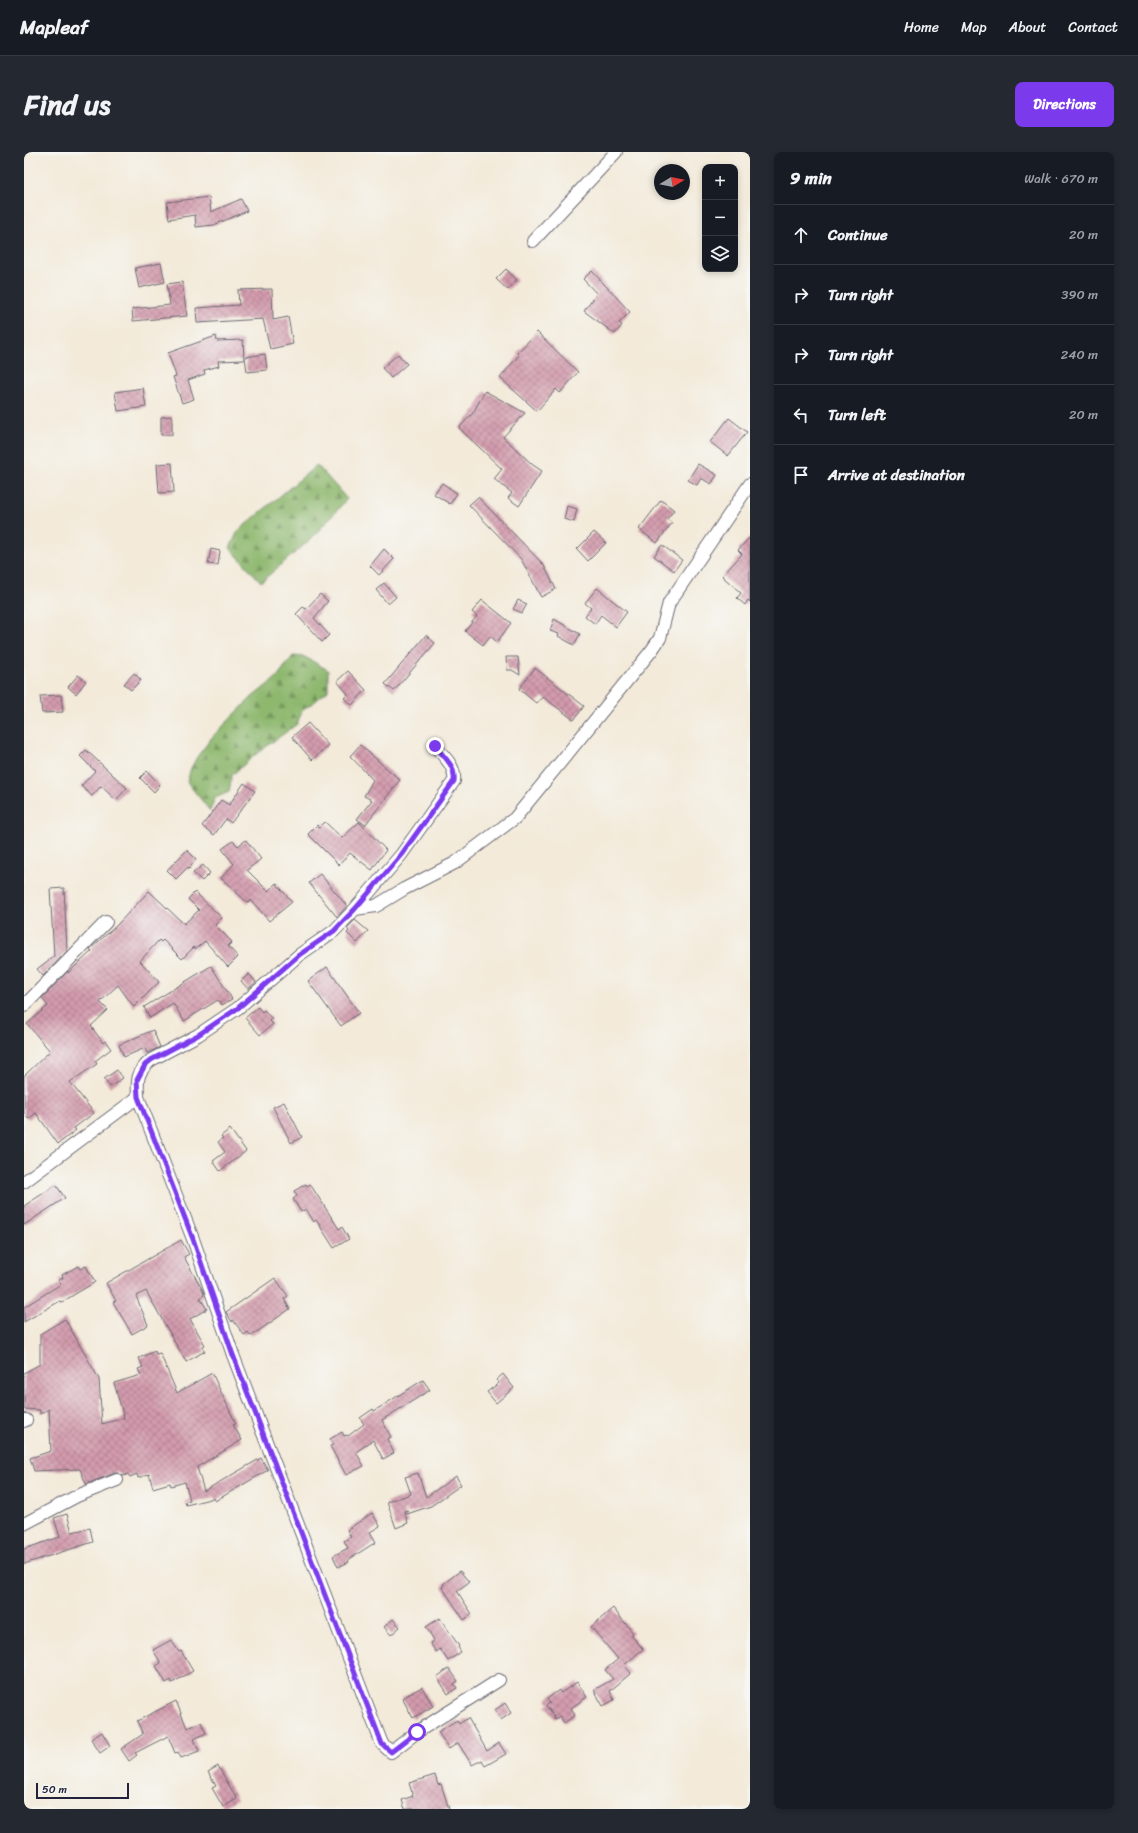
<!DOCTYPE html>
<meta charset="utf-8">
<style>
body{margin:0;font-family:Sriracha,sans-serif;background:#242831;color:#f1f3f6}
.controls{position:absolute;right:12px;top:12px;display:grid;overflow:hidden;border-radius:8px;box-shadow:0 2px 6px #0003}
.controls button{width:36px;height:36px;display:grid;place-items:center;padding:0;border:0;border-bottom:1px solid #363941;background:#171b24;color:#f1f3f6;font:20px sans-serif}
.compass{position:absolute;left:630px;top:12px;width:36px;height:36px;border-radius:50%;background:#171b24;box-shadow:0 2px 6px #0003;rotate:80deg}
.scale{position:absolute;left:12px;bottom:10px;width:93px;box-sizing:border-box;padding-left:4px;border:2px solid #22223b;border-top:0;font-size:11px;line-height:14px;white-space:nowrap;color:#22223b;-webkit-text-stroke:3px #f6f6f2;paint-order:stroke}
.stop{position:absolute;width:12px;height:12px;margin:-9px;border:3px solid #7c3aed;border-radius:50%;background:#fff}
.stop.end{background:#7c3aed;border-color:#fff;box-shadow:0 1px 4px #0008}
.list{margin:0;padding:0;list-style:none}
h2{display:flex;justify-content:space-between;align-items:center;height:52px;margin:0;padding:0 16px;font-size:17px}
h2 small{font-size:13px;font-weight:400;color:#9ea1a6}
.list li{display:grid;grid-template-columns:26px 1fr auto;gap:12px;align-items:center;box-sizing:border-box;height:60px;padding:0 16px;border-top:1px solid #363941}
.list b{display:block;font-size:15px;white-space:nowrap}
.list em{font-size:13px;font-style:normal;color:#9ea1a6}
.icon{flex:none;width:22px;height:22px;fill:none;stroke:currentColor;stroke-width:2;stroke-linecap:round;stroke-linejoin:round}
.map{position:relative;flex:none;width:726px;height:1657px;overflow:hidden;border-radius:8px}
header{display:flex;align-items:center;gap:24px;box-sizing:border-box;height:56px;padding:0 20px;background:#171b24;border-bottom:1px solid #363941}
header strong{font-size:19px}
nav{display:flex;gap:22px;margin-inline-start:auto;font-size:14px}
.intro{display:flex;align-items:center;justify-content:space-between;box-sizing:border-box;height:96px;padding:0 24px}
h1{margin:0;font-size:28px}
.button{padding:10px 18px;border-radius:8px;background:#7c3aed;color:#fff;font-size:14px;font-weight:700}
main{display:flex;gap:24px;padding:0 24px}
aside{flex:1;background:#171b24;border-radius:8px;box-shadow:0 2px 6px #0003}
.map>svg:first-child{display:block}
.forest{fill:url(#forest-firs);stroke:#586d54}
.building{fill:url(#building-cross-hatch)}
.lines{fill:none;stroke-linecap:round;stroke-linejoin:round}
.minor-casing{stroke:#6b6872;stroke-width:14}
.minor{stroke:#fff;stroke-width:12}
.route{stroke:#7c3aed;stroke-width:5}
</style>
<header>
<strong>Mapleaf</strong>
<nav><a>Home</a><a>Map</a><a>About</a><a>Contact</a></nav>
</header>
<div class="intro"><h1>Find us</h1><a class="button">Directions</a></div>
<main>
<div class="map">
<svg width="726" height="1657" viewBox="0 0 726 1657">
<defs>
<pattern id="forest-firs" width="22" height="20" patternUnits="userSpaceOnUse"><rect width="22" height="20" fill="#8eb86e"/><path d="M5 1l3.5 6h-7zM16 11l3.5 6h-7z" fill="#74955c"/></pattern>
<pattern id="building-cross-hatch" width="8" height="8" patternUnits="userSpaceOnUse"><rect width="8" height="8" fill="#d39bad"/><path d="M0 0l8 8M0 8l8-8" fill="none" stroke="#ab7e8e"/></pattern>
</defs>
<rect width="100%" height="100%" fill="#f6f6f2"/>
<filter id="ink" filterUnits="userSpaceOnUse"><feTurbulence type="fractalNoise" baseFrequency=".025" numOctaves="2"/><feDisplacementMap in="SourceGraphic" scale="8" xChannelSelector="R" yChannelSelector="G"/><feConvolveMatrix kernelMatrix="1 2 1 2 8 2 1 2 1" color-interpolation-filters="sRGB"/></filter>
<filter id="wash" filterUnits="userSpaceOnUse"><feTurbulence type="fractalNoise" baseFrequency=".012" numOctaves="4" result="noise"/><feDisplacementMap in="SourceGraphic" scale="16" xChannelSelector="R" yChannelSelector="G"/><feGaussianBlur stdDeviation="0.9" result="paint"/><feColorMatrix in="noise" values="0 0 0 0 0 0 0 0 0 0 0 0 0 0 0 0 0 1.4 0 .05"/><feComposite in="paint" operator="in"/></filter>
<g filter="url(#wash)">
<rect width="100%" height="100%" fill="#f3ead9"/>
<!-- forest -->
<path class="forest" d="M 293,313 L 323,347 L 288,386 L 237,430 L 206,396 L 214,379 Z
M 269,504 L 281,505 L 304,518 L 304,539 L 278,559 L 273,572 L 231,603 L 208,623 L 205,640 L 191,646 L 186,659 L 163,630 L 167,616 L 173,605 L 189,584 L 227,546 L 252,526 Z"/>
<g id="blocks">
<!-- building -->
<path class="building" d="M 185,45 L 187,60 L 217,47 L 223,59 L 190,73 L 172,75 L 171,63 L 145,67 L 143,50 Z
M 137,111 L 141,130 L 115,136 L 111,116 Z
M 482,117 L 493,128 L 484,138 L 472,127 Z
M 568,119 L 606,160 L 595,171 L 598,173 L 591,182 L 560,159 L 573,142 L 559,127 Z
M 158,130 L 163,164 L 109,169 L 108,157 L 146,153 L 143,132 Z
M 248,137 L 249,168 L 264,165 L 269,192 L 246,197 L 239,167 L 173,171 L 172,156 L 215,153 L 214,138 Z
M 513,180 L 554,220 L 536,241 L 532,237 L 513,259 L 476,226 L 495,203 L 493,201 Z
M 192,184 L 193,189 L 219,188 L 220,208 L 194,209 L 195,214 L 180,218 L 181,222 L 164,228 L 170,247 L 158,251 L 149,225 L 152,224 L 144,201 Z
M 241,202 L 243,218 L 223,220 L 221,205 Z
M 374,202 L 383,212 L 367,226 L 358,216 Z
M 119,236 L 122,255 L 94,259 L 91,240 Z
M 461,239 L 501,261 L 479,285 L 509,313 L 518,319 L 495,354 L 484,346 L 488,341 L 470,327 L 478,317 L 435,276 L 449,261 Z
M 148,264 L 148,283 L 137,283 L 137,265 Z
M 705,266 L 723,280 L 704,304 L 686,290 Z
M 148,311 L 150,340 L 135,341 L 133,312 Z
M 674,312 L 693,323 L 687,332 L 677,326 L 673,333 L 664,328 Z
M 418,331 L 433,341 L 426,352 L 410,342 Z
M 454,345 L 519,412 L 532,437 L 517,445 L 497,407 L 445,353 Z
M 637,348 L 650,358 L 643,367 L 648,371 L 633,391 L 615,377 Z
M 543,354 L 553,357 L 550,370 L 540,367 Z
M 570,380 L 582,391 L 564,409 L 553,397 Z
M 726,385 L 726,450 L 724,448 L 721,453 L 713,446 L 717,441 L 698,424 L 718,402 L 714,398 Z
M 638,393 L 658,408 L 650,419 L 630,404 Z
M 187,397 L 196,399 L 194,413 L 184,412 Z
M 360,397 L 370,407 L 355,423 L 346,414 Z
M 360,431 L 372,445 L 364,452 L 352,438 Z
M 573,436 L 603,460 L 592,475 L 577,463 L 571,472 L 561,464 L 567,456 L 561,451 Z
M 296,442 L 304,449 L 290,466 L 305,483 L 298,490 L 272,462 L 279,455 L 282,457 Z
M 458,448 L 487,471 L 473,490 L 466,484 L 459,493 L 441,479 L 453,464 L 448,460 Z
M 494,448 L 503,452 L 498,461 L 489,457 Z
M 530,467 L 556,482 L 550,493 L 534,484 L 535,482 L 526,479 Z
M 402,483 L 411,491 L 370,539 L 361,532 Z
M 482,505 L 494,505 L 496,523 L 488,518 L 483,518 Z
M 511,516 L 560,554 L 550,568 L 519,545 L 512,551 L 495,537 Z
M 324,519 L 342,538 L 328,553 L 320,546 L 324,542 L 313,529 Z
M 110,521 L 117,528 L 107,538 L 100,532 Z
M 54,523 L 62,529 L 52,542 L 44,535 Z
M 37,543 L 39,560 L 18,561 L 16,544 Z
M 284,571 L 304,593 L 288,608 L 268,585 Z
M 336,593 L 376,628 L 341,673 L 333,667 L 348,648 L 340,644 L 349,628 L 326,604 Z
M 62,598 L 103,636 L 92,648 L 77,634 L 68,644 L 57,634 L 71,619 L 56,604 Z
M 123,619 L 136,633 L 130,640 L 116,626 Z
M 220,631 L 231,639 L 207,671 L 202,667 L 190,683 L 178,674 L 197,648 L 205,653 Z
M 301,670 L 318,686 L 335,670 L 362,698 L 348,718 L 326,701 L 315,713 L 284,682 L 293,673 L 295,676 Z
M 222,688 L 237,707 L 223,718 L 244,739 L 252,731 L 268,750 L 245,769 L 227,748 L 224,751 L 197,726 L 210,712 L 198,697 L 209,689 L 214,694 Z
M 163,698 L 172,707 L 165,717 L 164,715 L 152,727 L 143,718 Z
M 179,713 L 186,721 L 178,729 L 169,721 Z
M 296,722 L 323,754 L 313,765 L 285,731 Z
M 40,736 L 43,799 L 19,824 L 13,817 L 30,804 L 26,737 Z
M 125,739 L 160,772 L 175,758 L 164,747 L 171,740 L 198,766 L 191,773 L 208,790 L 204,794 L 214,805 L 204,815 L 181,789 L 171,797 L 170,795 L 158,807 L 139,788 L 137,790 L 135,788 L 116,809 L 135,830 L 110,855 L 94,833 L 76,850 L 84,858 L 67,874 L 79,891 L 81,889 L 87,897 L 71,909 L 73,912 L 46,930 L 70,961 L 50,976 L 52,978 L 34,992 L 12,961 L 5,967 L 0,963 L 0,924 L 26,899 L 3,872 L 24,854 L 18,846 L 44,819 L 44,821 L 68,799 L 66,797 L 92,774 Z
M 331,768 L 344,779 L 333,791 L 323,781 L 325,779 L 323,776 Z
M 187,814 L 208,847 L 198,853 L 194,848 L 160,869 L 149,851 L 126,866 L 120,855 Z
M 303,815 L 335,861 L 317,874 L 284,829 Z
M 225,822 L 232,830 L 224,837 L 217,829 Z
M 234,855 L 238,860 L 240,858 L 248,867 L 246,869 L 249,872 L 236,883 L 221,866 Z
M 129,878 L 136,895 L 123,901 L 121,896 L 100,905 L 95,893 Z
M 93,918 L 99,926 L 86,935 L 80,927 Z
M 260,950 L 278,985 L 267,991 L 249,955 Z
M 206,977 L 222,999 L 196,1019 L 189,1009 L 201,1000 L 194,990 L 199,986 L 197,984 Z
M 282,1032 L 283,1034 L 286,1032 L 315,1077 L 318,1075 L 325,1087 L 310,1096 L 292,1068 L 290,1070 L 282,1057 L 277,1060 L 269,1047 L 273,1044 L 270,1039 Z
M 32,1033 L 41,1046 L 0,1073 L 0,1054 Z
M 157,1088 L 165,1102 L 160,1105 L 179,1139 L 180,1143 L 176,1146 L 183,1157 L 166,1167 L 181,1193 L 178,1195 L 181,1199 L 162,1210 L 122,1139 L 112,1144 L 124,1173 L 108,1182 L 89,1150 L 92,1149 L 82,1131 Z
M 54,1114 L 56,1117 L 62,1114 L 71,1130 L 38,1150 L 36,1149 L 0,1170 L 0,1155 L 37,1132 L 34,1128 L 39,1126 L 38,1123 Z
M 251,1126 L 264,1144 L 260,1147 L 266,1157 L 227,1184 L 224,1180 L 220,1183 L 209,1168 L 208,1170 L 202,1160 Z
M 41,1167 L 75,1227 L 78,1272 L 100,1266 L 90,1231 L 117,1223 L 114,1217 L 119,1215 L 115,1206 L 131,1199 L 132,1202 L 136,1201 L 153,1241 L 188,1221 L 212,1272 L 209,1273 L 218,1288 L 173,1315 L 180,1339 L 237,1306 L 244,1318 L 191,1349 L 190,1346 L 162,1353 L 161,1350 L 166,1348 L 161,1330 L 147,1334 L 146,1331 L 129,1336 L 125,1322 L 114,1326 L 113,1322 L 106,1325 L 104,1322 L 99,1324 L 94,1321 L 91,1321 L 62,1332 L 56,1317 L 10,1319 L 6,1306 L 27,1299 L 25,1257 L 16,1262 L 16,1258 L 0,1257 L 0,1221 L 16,1212 L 16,1182 Z
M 479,1222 L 490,1236 L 472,1251 L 463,1240 L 475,1231 L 472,1228 Z
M 399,1228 L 406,1238 L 358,1268 L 367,1285 L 363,1287 L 370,1301 L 359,1307 L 349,1288 L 332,1300 L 340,1314 L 322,1323 L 306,1294 L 309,1293 L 306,1287 L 318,1280 L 320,1284 L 323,1283 L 324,1284 L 340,1272 L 336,1266 L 349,1257 L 350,1259 Z
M 394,1321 L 402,1345 L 432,1324 L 437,1333 L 407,1354 L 383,1362 L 382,1360 L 385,1358 L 380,1359 L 384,1371 L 372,1376 L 363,1350 L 387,1342 L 381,1325 Z
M 348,1361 L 356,1374 L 346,1380 L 352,1390 L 324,1408 L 325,1410 L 314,1415 L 309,1404 L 324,1396 L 320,1389 L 327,1385 L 323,1378 Z
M 43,1362 L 48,1380 L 66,1376 L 69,1390 L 0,1412 L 0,1397 L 36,1385 L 30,1366 Z
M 436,1419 L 445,1430 L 433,1439 L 448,1462 L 440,1468 L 418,1435 L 420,1433 L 419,1432 Z
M 589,1456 L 609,1481 L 607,1483 L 619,1497 L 600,1513 L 607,1521 L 586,1539 L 590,1548 L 579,1554 L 570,1538 L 589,1527 L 581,1518 L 594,1507 L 567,1475 Z
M 416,1466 L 435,1494 L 434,1495 L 437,1500 L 424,1509 L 416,1497 L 412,1500 L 406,1491 L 410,1488 L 402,1475 Z
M 369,1467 L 376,1475 L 367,1483 L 360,1475 Z
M 147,1488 L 155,1500 L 157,1499 L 169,1519 L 148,1531 L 147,1528 L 142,1531 L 132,1514 L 137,1511 L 129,1498 Z
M 425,1516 L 434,1529 L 430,1532 L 433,1536 L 424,1542 L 413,1525 Z
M 553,1530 L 563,1545 L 547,1556 L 551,1563 L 540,1571 L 536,1564 L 531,1567 L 522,1553 L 526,1551 L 523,1547 L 535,1538 L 537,1541 Z
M 398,1535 L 409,1554 L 389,1566 L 378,1546 Z
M 152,1549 L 163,1576 L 177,1570 L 182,1581 L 170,1587 L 175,1599 L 157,1606 L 154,1600 L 151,1601 L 144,1584 L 111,1601 L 113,1603 L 105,1609 L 97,1597 L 119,1582 L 113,1569 Z
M 481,1551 L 487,1561 L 477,1568 L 471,1558 Z
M 444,1566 L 463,1599 L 475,1591 L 482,1602 L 461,1614 L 458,1608 L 448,1613 L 434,1591 L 425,1597 L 414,1580 L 433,1568 L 435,1572 Z
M 78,1580 L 86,1594 L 76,1601 L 67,1587 Z
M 194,1614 L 213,1647 L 199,1655 L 188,1636 L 192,1634 L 184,1620 Z
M 411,1623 L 414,1633 L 417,1632 L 425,1657 L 381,1657 L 378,1648 L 389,1644 L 385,1631 Z"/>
</g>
</g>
<g filter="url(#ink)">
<use href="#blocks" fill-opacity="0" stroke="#6b6872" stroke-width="1"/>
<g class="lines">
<defs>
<path id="minor" d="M 509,89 L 592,0
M 411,594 C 420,605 432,614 430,629 L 377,703 L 331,757 L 310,779 L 275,803 L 214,856 L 174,883 L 127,908 C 113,920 113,927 114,945 L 169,1087 L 209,1203 L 358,1592 L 367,1600 L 393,1580 L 475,1528
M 331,757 L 352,754 L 380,737 L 431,711 L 491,666 L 628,498 L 636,486 L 645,451 L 726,332
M 0,854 L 82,770
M 0,1030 L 114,945
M 0,1269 L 2,1268
M 0,1372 L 53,1344 L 93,1328"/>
</defs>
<!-- minor casing -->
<use href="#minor" class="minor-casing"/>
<!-- minor -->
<use href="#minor" class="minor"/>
</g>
</g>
<g class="lines" filter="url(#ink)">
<!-- route -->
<path class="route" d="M 393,1580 L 367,1600 L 358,1592 L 209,1203 L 169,1087 L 114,945 L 113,928 L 121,913 L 127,908 L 174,883 L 214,856 L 275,803 L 310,779 L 331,757 L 377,703 L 430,629 C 432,614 420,605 411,594"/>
</g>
</svg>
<div class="controls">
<button>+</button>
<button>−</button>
<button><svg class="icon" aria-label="layers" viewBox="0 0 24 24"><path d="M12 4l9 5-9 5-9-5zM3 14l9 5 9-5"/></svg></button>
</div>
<svg class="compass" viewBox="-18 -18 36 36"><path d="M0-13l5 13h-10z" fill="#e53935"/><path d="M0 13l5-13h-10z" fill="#9ea1a6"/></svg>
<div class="scale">50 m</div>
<div class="stop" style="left:393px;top:1580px"></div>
<div class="stop end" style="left:411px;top:594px"></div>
</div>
<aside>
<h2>9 min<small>Walk · 670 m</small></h2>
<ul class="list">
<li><svg class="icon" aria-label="ahead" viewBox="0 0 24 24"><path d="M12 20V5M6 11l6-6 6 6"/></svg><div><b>Continue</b></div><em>20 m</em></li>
<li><svg class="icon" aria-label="right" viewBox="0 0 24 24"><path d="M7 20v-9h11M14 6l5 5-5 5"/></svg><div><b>Turn right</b></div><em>390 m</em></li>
<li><svg class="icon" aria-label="right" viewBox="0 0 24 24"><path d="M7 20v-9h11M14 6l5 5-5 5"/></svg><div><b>Turn right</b></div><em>240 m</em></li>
<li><svg class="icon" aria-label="left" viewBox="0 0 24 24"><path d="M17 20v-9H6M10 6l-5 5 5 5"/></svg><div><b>Turn left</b></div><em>20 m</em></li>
<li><svg class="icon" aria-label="arrive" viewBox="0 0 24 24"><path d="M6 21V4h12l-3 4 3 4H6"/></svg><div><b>Arrive at destination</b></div></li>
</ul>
</aside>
</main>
